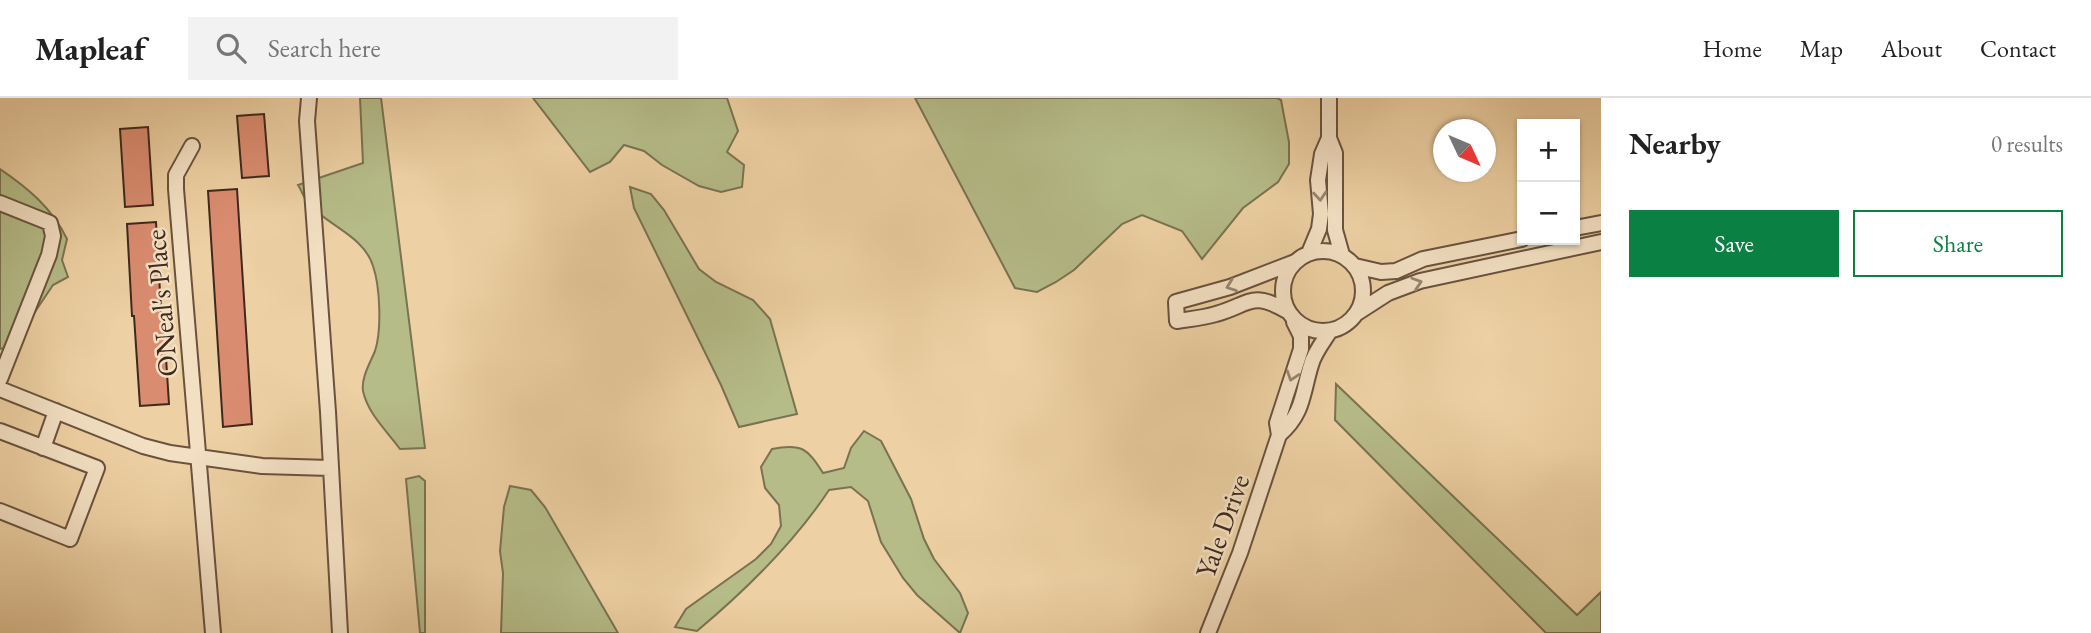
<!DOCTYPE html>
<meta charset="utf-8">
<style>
body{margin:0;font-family:"EB Garamond",serif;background:#f2f2f2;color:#222}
.controls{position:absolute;right:21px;top:21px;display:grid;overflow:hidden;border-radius:0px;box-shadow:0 2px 5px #0004}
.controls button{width:63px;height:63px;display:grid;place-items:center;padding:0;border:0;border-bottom:2px solid #e0e0e0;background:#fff;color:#222;font:35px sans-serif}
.compass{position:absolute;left:1433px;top:21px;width:63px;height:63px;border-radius:50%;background:#fff;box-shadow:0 2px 5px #0004;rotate:134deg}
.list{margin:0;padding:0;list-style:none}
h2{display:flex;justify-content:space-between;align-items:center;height:91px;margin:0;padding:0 28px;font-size:30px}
h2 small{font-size:23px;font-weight:400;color:#767676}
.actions{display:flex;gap:14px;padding:21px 28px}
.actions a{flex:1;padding:16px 0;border:2px solid #0b8043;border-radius:0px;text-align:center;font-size:24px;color:#0b8043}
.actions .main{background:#0b8043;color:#fff}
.icon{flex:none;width:38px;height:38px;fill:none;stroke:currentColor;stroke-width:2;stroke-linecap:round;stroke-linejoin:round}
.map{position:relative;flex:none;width:1601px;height:535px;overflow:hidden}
header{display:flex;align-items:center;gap:42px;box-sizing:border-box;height:98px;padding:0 35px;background:#fff;border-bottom:2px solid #e0e0e0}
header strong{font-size:33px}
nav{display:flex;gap:38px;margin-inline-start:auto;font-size:24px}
.search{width:490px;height:63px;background:#f2f2f2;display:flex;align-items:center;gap:18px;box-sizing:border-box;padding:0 24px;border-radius:0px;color:#767676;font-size:26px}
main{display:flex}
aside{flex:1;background:#fff}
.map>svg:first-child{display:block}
.green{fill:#b5bc88;stroke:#7a7252;stroke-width:2}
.building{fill:#da8c70;stroke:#3f281d;stroke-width:2}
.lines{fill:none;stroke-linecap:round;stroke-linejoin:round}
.minor-casing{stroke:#6a523e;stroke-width:18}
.minor{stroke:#f3e0c3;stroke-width:14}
.oneway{stroke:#998470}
.labels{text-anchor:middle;stroke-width:5;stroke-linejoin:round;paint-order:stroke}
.street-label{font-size:28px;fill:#3f281d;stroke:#f3e0c3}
</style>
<header>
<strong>Mapleaf</strong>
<div class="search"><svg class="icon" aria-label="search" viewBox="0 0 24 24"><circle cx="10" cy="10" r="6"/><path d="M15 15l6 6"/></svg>Search here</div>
<nav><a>Home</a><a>Map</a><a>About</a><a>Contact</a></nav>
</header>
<main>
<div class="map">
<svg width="1601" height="535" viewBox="0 0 1601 535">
<rect width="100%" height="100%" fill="#edd0a3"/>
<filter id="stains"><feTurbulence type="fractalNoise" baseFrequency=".00286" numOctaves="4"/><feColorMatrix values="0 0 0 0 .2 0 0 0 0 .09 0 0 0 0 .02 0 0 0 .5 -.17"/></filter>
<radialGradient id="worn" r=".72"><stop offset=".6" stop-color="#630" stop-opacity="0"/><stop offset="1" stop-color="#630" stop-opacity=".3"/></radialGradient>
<!-- green -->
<path class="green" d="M 360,0 L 381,0 L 425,350 L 400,351 C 387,333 368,316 363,293 C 361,280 370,265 375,253 C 382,232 380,188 373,168 C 364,138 328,128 309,106 C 304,101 302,93 298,87 L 363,65 Z
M 533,0 L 727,0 L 738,33 L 727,54 L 744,67 L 742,89 L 721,94 L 699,88 L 662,67 L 644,53 L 624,47 L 610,64 L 590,74 Z
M 915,0 L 1277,0 L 1281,2 L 1289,44 L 1289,66 L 1278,84 L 1243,110 L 1202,161 L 1182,133 L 1142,117 L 1122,126 L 1074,172 L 1056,184 L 1037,194 L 1015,190 Z
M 0,71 C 28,90 52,110 67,141 L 62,162 L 68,179 L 53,187 L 12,248 L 0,251 Z
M 630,89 L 651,96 L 664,112 L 699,171 L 716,184 L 753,202 L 770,221 L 797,316 L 739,329 L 721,287 L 634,110 Z
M 1336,286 L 1577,517 L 1601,494 L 1601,535 L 1546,535 L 1335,322 Z
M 864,333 L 881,343 L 911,401 L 924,441 L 934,461 L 960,495 L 968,515 L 960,535 L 917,497 L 903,480 L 881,444 L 868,403 L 851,389 L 829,392 C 794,445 746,492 697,533 L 675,529 L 686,511 L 756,461 L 771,446 L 781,428 L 779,407 L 765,390 L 761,369 L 772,351 C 802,345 808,351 823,375 L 844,370 L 851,350 Z
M 419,378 L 425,383 L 425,535 L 420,535 L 406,381 Z
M 510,388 L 531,392 L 545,409 L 618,535 L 501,535 L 503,475 L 500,453 L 504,409 Z"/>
<!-- building -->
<path class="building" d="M 264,16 L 269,78 L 242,80 L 237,18 Z
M 148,29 L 153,107 L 125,109 L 120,31 Z
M 237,91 L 252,326 L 223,329 L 208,93 Z
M 156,124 L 162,229 L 164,229 L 169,306 L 140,308 L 134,218 L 132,218 L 127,126 Z"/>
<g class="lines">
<defs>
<path id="minor" d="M 309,0 L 307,23 L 328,314 L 340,535
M 1329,0 L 1329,40 L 1335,55 L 1335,132 L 1342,157
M 192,48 L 176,77 L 176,91 L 213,535
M 0,105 L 50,125 L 53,138 L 49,157 L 0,281
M 1575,130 L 1601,125
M1283 193a40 40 0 1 1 80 0a40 40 0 1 1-80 0Z
M 1309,155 L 1319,131 L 1321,116 L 1318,82 L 1322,56 L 1329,40
M 1355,168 L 1381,174 L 1396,173 L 1423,161 L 1522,141
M 1287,213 C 1251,192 1249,207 1216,216 C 1203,220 1190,221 1177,223 L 1176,204 L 1230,189 L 1295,164
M 1357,215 L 1388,195 L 1420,183 L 1601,144
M 0,291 L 143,348 L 170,355 L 262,368 L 330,370
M 0,333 L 97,370 L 70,441 L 0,413
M 1279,337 L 1277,325 L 1301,251 L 1301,238 L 1294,224
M 43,350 L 56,313
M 1208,535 L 1240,455 L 1279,337 C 1304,315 1302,296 1311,267 C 1314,255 1323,244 1330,233"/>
</defs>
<!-- minor casing -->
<use href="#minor" class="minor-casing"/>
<!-- minor -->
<use href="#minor" class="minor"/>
</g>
<!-- one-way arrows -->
<defs><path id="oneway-chevron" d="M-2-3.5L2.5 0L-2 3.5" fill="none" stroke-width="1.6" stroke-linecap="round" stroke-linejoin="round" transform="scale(1.75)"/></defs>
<g class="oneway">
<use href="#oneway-chevron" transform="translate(1320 98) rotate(85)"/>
<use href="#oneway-chevron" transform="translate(1417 185) rotate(-18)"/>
<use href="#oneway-chevron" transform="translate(1231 188) rotate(160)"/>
<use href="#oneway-chevron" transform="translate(1292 278) rotate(108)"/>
</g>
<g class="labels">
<!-- street labels -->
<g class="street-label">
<text transform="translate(161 205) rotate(-95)" y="10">ONeal's Place</text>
<text transform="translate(1222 428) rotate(-70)" y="10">Yale Drive</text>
</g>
</g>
<rect width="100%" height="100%" filter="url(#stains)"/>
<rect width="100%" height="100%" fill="url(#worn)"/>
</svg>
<div class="controls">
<button>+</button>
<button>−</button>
</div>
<svg class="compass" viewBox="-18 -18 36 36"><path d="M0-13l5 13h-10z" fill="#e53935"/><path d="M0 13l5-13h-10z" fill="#767676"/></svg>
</div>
<aside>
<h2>Nearby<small>0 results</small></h2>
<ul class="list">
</ul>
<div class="actions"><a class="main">Save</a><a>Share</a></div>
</aside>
</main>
